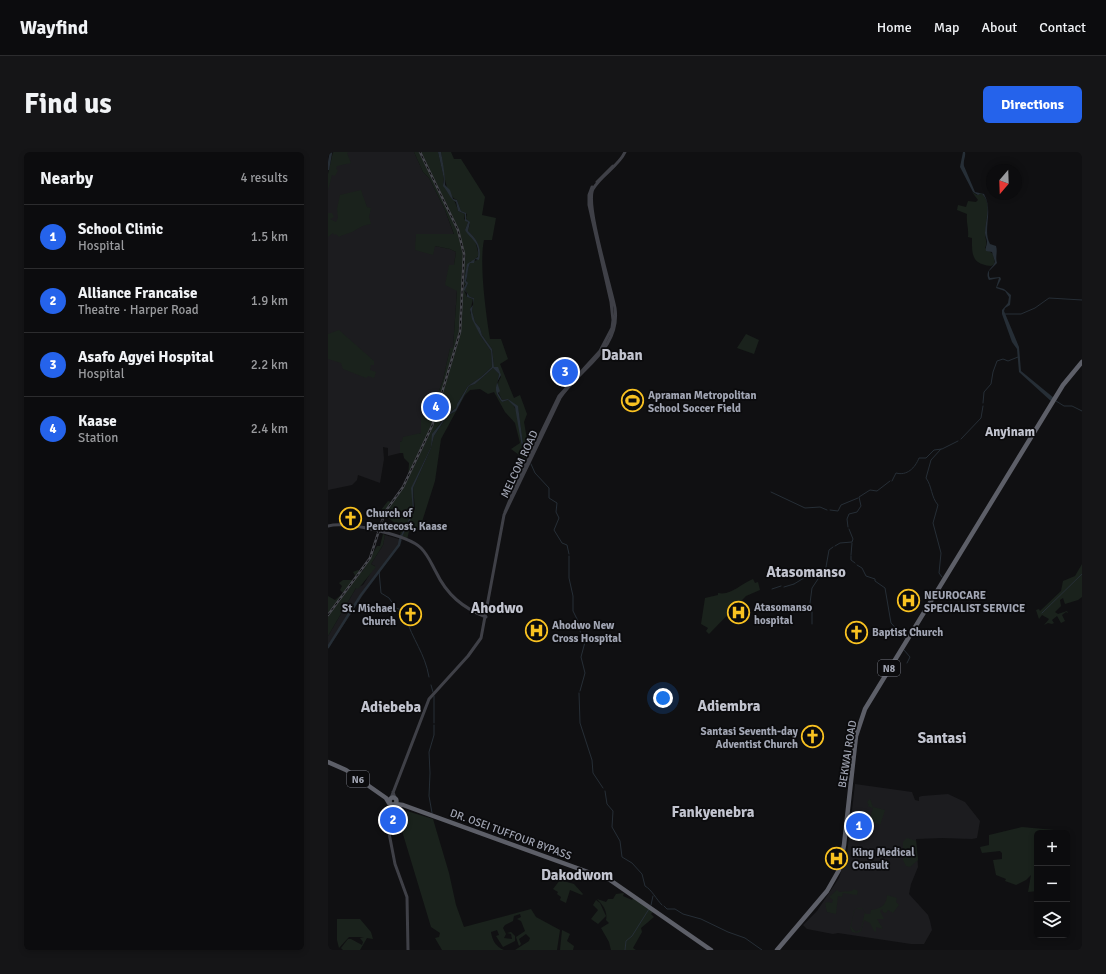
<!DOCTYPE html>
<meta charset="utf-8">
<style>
body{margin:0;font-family:Signika,sans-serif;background:#151517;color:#f1f3f6}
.controls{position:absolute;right:12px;bottom:12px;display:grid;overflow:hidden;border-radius:6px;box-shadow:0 2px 6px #0003}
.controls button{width:36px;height:36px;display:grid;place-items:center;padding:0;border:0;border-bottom:1px solid #2c2c2e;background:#0c0c0e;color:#f1f3f6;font:20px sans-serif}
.compass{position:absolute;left:658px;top:12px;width:36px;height:36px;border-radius:50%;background:#0c0c0e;box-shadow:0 2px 6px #0003;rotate:199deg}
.you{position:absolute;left:335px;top:546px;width:14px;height:14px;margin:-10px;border:3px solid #fff;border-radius:50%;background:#1a73e8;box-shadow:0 0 0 6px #1a73e833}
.badge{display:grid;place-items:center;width:26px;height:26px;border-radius:50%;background:#2563eb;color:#fff;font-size:13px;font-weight:700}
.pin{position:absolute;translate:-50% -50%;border:2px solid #fff;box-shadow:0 1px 4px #0006}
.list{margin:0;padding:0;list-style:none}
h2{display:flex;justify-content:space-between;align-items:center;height:52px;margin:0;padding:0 16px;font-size:17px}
h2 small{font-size:13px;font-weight:400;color:#9a9b9e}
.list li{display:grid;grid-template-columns:26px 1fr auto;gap:12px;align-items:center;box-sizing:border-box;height:64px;padding:0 16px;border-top:1px solid #2c2c2e}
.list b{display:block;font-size:15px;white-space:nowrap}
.list p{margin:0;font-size:13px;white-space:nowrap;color:#9a9b9e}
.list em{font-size:13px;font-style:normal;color:#9a9b9e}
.icon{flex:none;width:22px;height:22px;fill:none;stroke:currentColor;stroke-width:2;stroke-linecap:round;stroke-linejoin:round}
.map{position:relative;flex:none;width:754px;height:798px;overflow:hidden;border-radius:6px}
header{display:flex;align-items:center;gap:24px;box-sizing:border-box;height:56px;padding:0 20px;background:#0c0c0e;border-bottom:1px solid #2c2c2e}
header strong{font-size:19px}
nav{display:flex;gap:22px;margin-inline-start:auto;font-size:14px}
.intro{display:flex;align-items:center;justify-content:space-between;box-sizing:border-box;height:96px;padding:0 24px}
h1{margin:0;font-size:28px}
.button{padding:10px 18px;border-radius:6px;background:#2563eb;color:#fff;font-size:14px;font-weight:700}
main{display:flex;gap:24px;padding:0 24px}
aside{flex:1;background:#0c0c0e;border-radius:6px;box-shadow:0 2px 6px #0003}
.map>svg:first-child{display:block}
.built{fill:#1c1c1f}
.green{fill:#1a221c;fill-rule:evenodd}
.water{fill:#262e36}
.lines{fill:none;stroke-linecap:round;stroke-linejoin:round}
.stream{stroke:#262e36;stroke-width:1}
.river{stroke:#262e36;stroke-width:2.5}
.secondary{stroke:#3f4047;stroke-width:3}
.highway{stroke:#5d5f68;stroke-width:4.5}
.rail-casing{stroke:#46474e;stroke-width:2.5}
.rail{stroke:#0b0b0d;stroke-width:1;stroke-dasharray:3;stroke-linecap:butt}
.labels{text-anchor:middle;stroke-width:3.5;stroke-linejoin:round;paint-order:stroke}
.shield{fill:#0b0b0d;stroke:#747781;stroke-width:1}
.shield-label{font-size:10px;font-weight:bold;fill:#a1a5b3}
.poi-label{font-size:11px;font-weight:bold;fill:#a1a5b3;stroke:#0b0b0d;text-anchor:start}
.street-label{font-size:11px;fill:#a1a5b3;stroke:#0b0b0d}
.quarter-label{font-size:13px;font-weight:bold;fill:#c2c4cf;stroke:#0b0b0d}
.district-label{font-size:15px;font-weight:bold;fill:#c2c4cf;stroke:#0b0b0d}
</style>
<header>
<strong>Wayfind</strong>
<nav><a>Home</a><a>Map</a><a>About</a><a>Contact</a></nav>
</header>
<div class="intro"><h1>Find us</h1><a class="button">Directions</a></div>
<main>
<aside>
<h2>Nearby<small>4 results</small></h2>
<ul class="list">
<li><span class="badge">1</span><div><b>School Clinic</b><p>Hospital</p></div><em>1.5 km</em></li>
<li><span class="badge">2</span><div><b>Alliance Francaise</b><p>Theatre · Harper Road</p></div><em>1.9 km</em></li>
<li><span class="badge">3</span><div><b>Asafo Agyei Hospital</b><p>Hospital</p></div><em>2.2 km</em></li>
<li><span class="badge">4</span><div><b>Kaase</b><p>Station</p></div><em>2.4 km</em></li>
</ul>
</aside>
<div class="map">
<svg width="754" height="798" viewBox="0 0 754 798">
<rect width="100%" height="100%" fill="#101012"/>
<!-- built -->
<path class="built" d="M 6,0 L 86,0 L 95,20 L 101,26 L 117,58 L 126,83 L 107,94 L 122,97 L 128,100 L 126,113 L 129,138 L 125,197 L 122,197 L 115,228 L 101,267 L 93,264 L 93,281 L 72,290 L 72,301 L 60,304 L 60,296 L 55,295 L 56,307 L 52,331 L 30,323 L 29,328 L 24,333 L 0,338 L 0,25 Z
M 232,210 L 249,219 L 241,229 L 226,220 Z
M 57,383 L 74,388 L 73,391 L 33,446 L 0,497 L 0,484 L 28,436 L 35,433 L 47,414 L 43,412 L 55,393 Z
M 527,632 L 584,640 L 587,648 L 591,649 L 591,645 L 594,644 L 620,642 L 637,650 L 652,669 L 649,686 L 644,687 L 614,686 L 588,687 L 590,715 L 583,732 L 581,742 L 600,763 L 602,769 L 604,778 L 596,792 L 583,792 L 510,781 L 505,782 L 479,777 L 475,773 L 489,759 L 511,726 L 519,702 Z"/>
<!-- green -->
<path class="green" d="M 5,0 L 21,0 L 19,1 L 23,11 L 9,14 L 8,17 L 10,18 L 7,24 L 4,23 L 0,38 L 0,22 Z
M 86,0 L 110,0 L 116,27 L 115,31 C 121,40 128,49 130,59 L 137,62 L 136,67 L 140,70 L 137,78 L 147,88 L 150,100 L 150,104 L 145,110 L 143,109 L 138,117 L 136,129 L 138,132 L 135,135 L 139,145 L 145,147 L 142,160 L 152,183 L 163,199 L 164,215 L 153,225 L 140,234 L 129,252 L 128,256 L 119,262 L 105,281 L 103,295 L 84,335 L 85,359 L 72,385 L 73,378 L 68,377 L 67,371 L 56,363 L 58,360 L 53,358 L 60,349 L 63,350 L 80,327 L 81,311 L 76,306 L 75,301 L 72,301 L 72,290 L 74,289 L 75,285 L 93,281 L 93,264 L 101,266 L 115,228 L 122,196 L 125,196 L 129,139 L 117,133 L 121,113 L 126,113 L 128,100 L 122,97 L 107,94 L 105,103 L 87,98 L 88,82 L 126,82 L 117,58 L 101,26 L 95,20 Z
M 113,0 L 123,0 L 126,7 L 133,7 L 157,45 L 154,63 L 168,66 L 164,88 L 156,88 C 151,111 158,162 162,187 L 173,187 L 180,207 L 172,212 L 186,246 L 192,243 L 199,262 L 196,270 L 199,287 L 206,292 L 200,299 L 199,305 L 196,299 L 190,255 L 180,247 L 174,248 C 170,240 167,234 173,225 L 170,217 L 166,215 L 164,197 L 154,183 L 152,176 L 147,170 L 144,159 L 146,146 L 142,145 L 137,138 C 139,129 138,120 142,111 L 149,108 C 153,95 150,88 140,79 L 142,72 L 138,66 L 139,62 L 133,59 L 129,48 C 115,42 116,14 113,0 Z
M 33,38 L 39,55 L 43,56 L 41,65 L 43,72 C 32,74 32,76 24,80 C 19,82 16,82 11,85 L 8,82 L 6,83 L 5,81 L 0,85 L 0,61 L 4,61 L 6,65 L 2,67 L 8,70 L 10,66 L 9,57 L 12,43 Z
M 644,40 L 649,43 L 653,41 C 665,51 657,68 657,81 C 657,87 660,90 657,96 L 665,102 L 667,112 L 663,114 C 643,112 644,102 644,86 L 640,85 C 641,77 638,71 639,62 L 629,58 L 630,53 L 638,55 L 640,49 L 648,50 L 650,48 Z
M 11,178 L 46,209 L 46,213 L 43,213 L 42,218 L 48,220 L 46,226 L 40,224 L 38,226 L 15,217 L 13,211 L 0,207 L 0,182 Z
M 418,182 L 431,188 L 426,202 L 409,196 Z
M 165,216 L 171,222 C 170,235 164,237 174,250 L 180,248 C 194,258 191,280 194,296 C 195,301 197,305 198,308 L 183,297 L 192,291 L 187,271 L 177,260 L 166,240 L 160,242 L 152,237 L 142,238 L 137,243 L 113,287 L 107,329 L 92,376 L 88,379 L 81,379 L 79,388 L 74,385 L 87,357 L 85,336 L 103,296 L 106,284 L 119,264 L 128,259 L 141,234 L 147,232 Z
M 303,241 L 315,250 L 307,258 L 296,248 Z
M 55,382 L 57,383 L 55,393 L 43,412 L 48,415 L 30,437 L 28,436 L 0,484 L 0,444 L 7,448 L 15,441 L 12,438 L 14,434 L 11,431 L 15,428 L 26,428 L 28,425 L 25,420 L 30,418 L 34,420 L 49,394 L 52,394 Z
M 754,412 L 754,445 L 750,448 L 737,452 L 735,446 L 732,448 L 733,454 L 727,460 L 730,462 L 739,459 L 740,461 L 738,460 L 734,463 L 737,469 L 733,471 L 729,464 L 724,468 L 726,471 L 724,472 L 720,471 L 716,473 L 721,467 L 714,463 L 711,467 L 708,458 L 711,457 L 712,459 L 733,439 L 735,429 L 747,424 Z
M 425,427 L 427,431 L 430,430 L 432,438 L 418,444 L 381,482 L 378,479 L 380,476 L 373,472 L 377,446 L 390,443 L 390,441 C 403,444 412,432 425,427 Z
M 542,647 L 545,655 L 557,658 L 552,673 L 541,669 L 545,656 L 539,654 L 541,653 L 539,650 Z
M 79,659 L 105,667 L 121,721 L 128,753 L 136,775 L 203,757 L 208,765 L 232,778 L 229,798 L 187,798 L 201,789 L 202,786 L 198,782 L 191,787 L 193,792 L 191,794 L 188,785 L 197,779 L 193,769 L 189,767 L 193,765 L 192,762 L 186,764 L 185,769 L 177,773 L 175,776 L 178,782 L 176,786 L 184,787 L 183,782 L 179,781 L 183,780 L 187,784 L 187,789 L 175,795 L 168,784 L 171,783 L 169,778 L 163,780 C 164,788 168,795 176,798 L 114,798 L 107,786 L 111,785 L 112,781 L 103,775 L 71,669 Z
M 694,675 L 727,678 L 727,681 L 709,681 L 709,739 L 700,740 L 703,723 L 698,728 L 688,733 L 677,729 L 678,727 L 668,723 L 665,708 L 674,707 L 674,701 L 672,699 L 654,701 L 652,695 L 661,693 L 661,683 Z
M 579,686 L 588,689 L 590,708 L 582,715 L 578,714 L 575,708 L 575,690 Z
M 232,728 L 246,732 L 255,742 L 254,743 L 242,738 L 238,751 L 232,748 L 233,745 L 229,742 L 230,740 L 225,737 Z
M 526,737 L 530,739 L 529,743 L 515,741 L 514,745 L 510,744 L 508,762 L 499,760 L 497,751 L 500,750 L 504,751 L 505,748 L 501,745 L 509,738 L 511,740 L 524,739 Z
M 296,741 L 295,744 L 304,748 L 306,745 L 326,759 L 323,762 L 326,765 L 313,776 L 314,780 L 305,796 L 308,798 L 283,798 L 281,790 L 273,776 L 281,771 L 278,768 C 280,759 274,752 269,747 L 278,750 L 280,747 L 285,747 L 288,742 Z
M 559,743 L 569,746 L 568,750 L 571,753 L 565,761 L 560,758 L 558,761 L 555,760 L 554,757 L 552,759 L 556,767 L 549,767 L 555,777 L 548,775 L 548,780 L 546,779 L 542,771 L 536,768 L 533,779 L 529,781 L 524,780 L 522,775 L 527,757 L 534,756 L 538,762 L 542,762 L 543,758 C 552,757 559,753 559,743 ZM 530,756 L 534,757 L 537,760 L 533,777 L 528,780 L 523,775 L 526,758 Z
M 268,748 L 272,751 L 278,764 L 270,772 L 263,767 L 270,758 L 265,753 Z
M 9,767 L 32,767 L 43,780 L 45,787 L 39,786 L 32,798 L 15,798 L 13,796 L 20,787 L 23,787 L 34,793 L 35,790 L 32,786 L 36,785 L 21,785 L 11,796 L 9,788 Z
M 234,778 L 242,782 L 239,789 L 246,794 L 245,798 L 232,798 Z"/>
<!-- water -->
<path class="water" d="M 110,0 L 113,0 C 115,11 117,22 117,33 L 122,38 L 125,47 L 129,48 L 133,59 L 138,61 L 138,67 L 142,70 L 140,79 C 149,87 154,96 151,108 L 147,107 L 146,111 L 142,111 C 139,118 140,123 138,129 L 140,131 L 137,138 L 142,145 L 146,146 L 144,159 L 147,170 L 152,176 L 154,183 L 164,197 L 166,215 L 170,215 L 173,223 L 169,230 L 172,239 L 170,241 L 174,248 L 180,247 L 190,254 L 196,299 L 199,305 L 198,307 L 195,301 L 187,255 L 180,248 L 174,250 C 164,237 169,236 171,222 L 165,216 L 147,232 L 141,234 L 128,259 L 119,264 L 106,284 L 103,296 L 85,336 L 86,360 L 74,385 L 72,385 L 85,359 L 83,336 L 103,295 L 104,282 L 120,262 L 128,256 L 129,252 L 140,234 L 153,225 L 164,215 L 163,199 L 152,183 L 144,167 L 142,157 L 145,153 L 145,147 L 139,145 L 139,141 L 135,137 L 138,132 L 136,129 L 139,112 L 150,105 C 152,89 142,87 137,78 L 140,70 L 137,69 L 137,62 L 130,59 L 128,50 C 122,47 120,39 115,34 L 116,27 Z
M 635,0 L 637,0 C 638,5 635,8 636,14 L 647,40 L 656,42 C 666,60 654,78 662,92 L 668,94 C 670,100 667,105 669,111 L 661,119 L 661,124 L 662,126 L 672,125 L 673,127 L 669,135 L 676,137 L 683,143 L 682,153 L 677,156 L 676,159 L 691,195 L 693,219 L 726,246 L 724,250 L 691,220 L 689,197 L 684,190 L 674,162 L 674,158 L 680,151 L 681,145 L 677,139 L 668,136 L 671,126 L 661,128 C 656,119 665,116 667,110 L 664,100 L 658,99 C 657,95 659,94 659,90 C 659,87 657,84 657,81 C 657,68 665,51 653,41 L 650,43 L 645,40 L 632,15 Z"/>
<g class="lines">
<!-- stream -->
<path class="stream" d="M 677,162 L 693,162 L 707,156 L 721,146 L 754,148
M 728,249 L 736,254 L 744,254 L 754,259
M 655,251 L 656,240 L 663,232 L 665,220 L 669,209 L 675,207 L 680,209 L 690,205
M 633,287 L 653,266 L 655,254
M 613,297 L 603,308 L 598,326 C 604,334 603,345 610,353 L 605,371 L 613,401 L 611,421 L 614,425
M 203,312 L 207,321 L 221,336 L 221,346 L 229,351 L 228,360 L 231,366 L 226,378 L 234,391 L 239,393 L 241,402
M 564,329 L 568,321 C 579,324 587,316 591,306 L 598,306 L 606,298 L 614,297 L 630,289
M 443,340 L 477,356 L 492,355 L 499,358
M 502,358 L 510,359 L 513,353 L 530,346
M 520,375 L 519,367 L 521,362 L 529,360 L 533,354 L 531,345 L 542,338 L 549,339 L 562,329
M 507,394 L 512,391 L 524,390 L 525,387 L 521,377
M 523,403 L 524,391
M 241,404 L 241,426 L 245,444 L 245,459 L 250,469 L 252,479 L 257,490 L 253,505 L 257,521 L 252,539
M 523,404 L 523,408 L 527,411
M 529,413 L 534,416 L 538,424 L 547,427 L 547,429 L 557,436 L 563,471 L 577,486
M 51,419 L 53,441 L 61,446 L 68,456 L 76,459 L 77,463
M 477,426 L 492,422
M 466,432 L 476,426
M 456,435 L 466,432
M 444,437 L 453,434
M 714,461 L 754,422
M 78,466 C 84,487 97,501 101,525
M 484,472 L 484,460 L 482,451 L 484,436 L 498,415 L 501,398 L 505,395
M 576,498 L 582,505 L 579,511
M 103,533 L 105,540
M 251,541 L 252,571 L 264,608 L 265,621 L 275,636
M 106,571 L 106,544
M 277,639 L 279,652 L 285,659 L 284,675 L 292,689 L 294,705 L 304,711 L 314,722 L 317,734 C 324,738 328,747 334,753
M 104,661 L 101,644 L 102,621 L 101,600 L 106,583 L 106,573
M 323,753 L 325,744
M 336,754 L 339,757 L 347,757 L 355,762 L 373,767 L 400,780 L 417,786 L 434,798
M 297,798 L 298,789 L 304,784 L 321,757"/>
<!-- river -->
<path class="river" d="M 0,17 L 3,0
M 0,495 L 33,443 L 71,393 L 73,384"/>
<!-- secondary -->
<path class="secondary" d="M 269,30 L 285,14
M 177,360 L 188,333 L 231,244 L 272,199 L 284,176 L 285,168 L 283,150 L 261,53 L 261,43 L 264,35
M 0,374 C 18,369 80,383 93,396 C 100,403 103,411 108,420 C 119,443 135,456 158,465
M 65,640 L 67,646
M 63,646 L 101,547 L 140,504 L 153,486 L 176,363 L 232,246 C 252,216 293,197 287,156 C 283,135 257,52 265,37 C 273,23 291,14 297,0
M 66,653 L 61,681 L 67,712 L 79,745 L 80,798"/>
<!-- highway -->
<path class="highway" d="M 0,610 L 18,618 L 58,646 L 61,651
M61.5 649a3.5 3.5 0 1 1 7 0a3.5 3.5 0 1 1-7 0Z
M 67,652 L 75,653 L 282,728 L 383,798
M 449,798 L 499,739 L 511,718 L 516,693 L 528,584 L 537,557 L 735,233 L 754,210"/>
<defs>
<path id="rail" d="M 0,463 L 42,406 L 57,360 L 75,335 L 104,274 L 132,180 L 136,102 L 130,78 L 92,0"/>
</defs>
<!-- rail casing -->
<use href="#rail" class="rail-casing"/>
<!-- rail -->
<use href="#rail" class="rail"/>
</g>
<!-- icons -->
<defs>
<symbol id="stadium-ring" viewBox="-11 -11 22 22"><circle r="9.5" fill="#0b0b0d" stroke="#f9c221" stroke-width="1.5"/><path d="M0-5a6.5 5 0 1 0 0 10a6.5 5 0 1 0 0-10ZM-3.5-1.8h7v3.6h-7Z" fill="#f9c221"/></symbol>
<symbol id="church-ring" viewBox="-11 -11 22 22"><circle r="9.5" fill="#0b0b0d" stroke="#f9c221" stroke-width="1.5"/><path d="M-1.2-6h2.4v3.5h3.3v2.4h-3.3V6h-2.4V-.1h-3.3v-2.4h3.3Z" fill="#f9c221"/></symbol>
<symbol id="hospital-ring" viewBox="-11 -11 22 22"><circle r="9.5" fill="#0b0b0d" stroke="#f9c221" stroke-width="1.5"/><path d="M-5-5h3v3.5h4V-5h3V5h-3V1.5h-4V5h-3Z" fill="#f9c221"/></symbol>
</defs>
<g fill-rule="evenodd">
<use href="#stadium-ring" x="292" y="236" width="25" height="25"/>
<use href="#church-ring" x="10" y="354" width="25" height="25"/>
<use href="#hospital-ring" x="568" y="436" width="25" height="25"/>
<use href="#hospital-ring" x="398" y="448" width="25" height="25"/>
<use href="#church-ring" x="70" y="450" width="25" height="25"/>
<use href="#hospital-ring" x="196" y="466" width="25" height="25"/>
<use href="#church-ring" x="516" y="468" width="25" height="25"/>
<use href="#church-ring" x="472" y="572" width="25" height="25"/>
<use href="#hospital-ring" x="496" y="694" width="25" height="25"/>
</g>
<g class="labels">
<!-- shield labels -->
<g class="shield">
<rect x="550" y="508" width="22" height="16" rx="3"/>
<rect x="19" y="619" width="22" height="16" rx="3"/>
</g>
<g class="shield-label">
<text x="561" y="520">N8</text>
<text x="30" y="631">N6</text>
</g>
<!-- poi labels -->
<g class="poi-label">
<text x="320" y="247">Apraman Metropolitan<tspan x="320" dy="13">School Soccer Field</tspan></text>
<text x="38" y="365">Church of<tspan x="38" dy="13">Pentecost, Kaase</tspan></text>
<text x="596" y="447">NEUROCARE<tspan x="596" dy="13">SPECIALIST SERVICE</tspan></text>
<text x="426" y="459">Atasomanso<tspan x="426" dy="13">hospital</tspan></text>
<text x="68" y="460" text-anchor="end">St. Michael<tspan x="68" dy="13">Church</tspan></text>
<text x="224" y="477">Ahodwo New<tspan x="224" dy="13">Cross Hospital</tspan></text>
<text x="544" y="484">Baptist Church</text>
<text x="470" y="583" text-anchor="end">Santasi Seventh-day<tspan x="470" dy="13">Adventist Church</tspan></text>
<text x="524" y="704">King Medical<tspan x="524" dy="13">Consult</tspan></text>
</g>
<!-- street labels -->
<g class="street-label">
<text transform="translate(191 312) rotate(-65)" y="4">MELCOM ROAD</text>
<text transform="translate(519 602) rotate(-81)" y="4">BEKWAI ROAD</text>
<text transform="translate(183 682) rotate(20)" y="4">DR. OSEI TUFFOUR BYPASS</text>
</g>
<!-- quarter labels -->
<g class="quarter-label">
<text x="682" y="284">Anyinam</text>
</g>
<!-- district labels -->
<g class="district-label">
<text x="294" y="208">Daban</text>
<text x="478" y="425">Atasomanso</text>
<text x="169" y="461">Ahodwo</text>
<text x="401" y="559">Adiembra</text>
<text x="63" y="560">Adiebeba</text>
<text x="614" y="591">Santasi</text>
<text x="385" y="665">Fankyenebra</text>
<text x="249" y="728">Dakodwom</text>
</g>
</g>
</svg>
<div class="controls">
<button>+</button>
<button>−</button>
<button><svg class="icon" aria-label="layers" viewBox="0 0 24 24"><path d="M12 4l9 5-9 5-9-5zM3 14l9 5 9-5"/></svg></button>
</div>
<svg class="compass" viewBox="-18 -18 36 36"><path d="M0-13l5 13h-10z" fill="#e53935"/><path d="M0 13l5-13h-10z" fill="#9a9b9e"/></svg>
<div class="you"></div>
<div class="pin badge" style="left:531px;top:674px">1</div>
<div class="pin badge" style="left:65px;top:668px">2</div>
<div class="pin badge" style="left:237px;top:220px">3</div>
<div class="pin badge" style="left:108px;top:255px">4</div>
</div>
</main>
